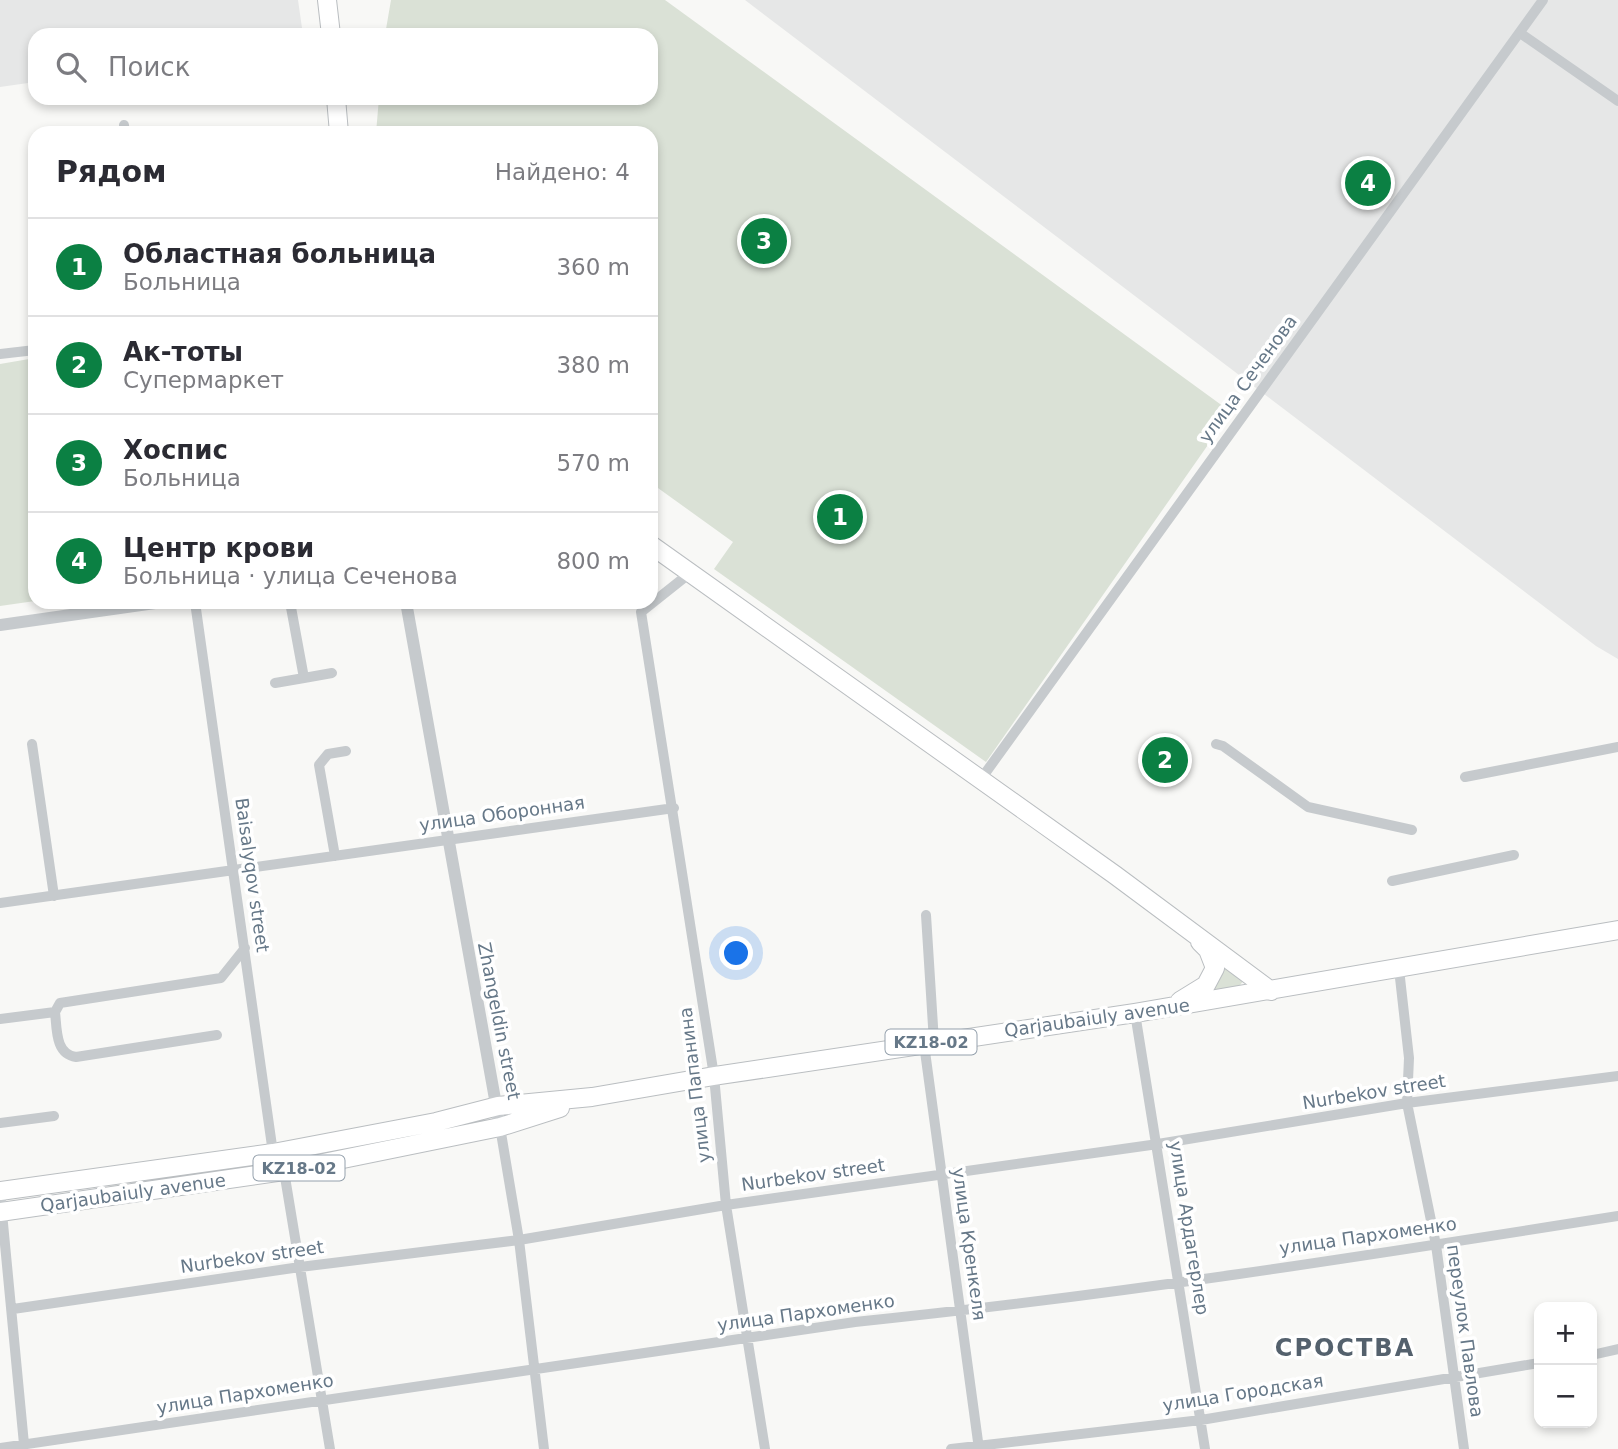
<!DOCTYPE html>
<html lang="ru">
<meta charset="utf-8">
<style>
body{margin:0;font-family:"DejaVu Sans",sans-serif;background:#f7f7f7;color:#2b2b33}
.controls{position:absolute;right:21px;bottom:21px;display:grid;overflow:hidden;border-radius:14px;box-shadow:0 4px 10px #0003}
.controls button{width:63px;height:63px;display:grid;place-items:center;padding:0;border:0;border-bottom:2px solid #e1e1e2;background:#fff;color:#2b2b33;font:35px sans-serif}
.you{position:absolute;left:737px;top:954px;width:24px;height:24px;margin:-18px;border:5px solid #fff;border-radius:50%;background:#1a73e8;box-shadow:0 0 0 10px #1a73e833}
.badge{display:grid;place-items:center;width:46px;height:46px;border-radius:50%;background:#0b8043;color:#fff;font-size:23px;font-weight:700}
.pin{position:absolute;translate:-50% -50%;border:4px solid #fff;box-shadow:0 2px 7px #0006}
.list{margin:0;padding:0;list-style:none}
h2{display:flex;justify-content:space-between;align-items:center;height:91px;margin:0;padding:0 28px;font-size:30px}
h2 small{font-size:23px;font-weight:400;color:#7c7c81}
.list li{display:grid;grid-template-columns:46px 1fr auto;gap:21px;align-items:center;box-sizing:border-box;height:98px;padding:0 28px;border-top:2px solid #e1e1e2}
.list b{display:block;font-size:26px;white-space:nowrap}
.list p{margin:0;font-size:23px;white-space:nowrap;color:#7c7c81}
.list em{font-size:23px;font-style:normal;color:#7c7c81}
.icon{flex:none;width:38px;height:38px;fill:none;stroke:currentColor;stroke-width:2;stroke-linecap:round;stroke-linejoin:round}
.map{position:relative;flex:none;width:1618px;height:1449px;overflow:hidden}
.search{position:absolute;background:#fff;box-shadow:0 4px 10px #0003;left:28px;top:28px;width:630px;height:77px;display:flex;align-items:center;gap:18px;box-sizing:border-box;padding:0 24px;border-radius:21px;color:#7c7c81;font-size:26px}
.panel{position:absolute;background:#fff;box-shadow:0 4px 10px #0003;left:28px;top:126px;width:630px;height:483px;border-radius:21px}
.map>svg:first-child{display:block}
.built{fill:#e6e7e7}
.green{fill:#dae1d6}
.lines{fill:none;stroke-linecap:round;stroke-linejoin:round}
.trunk-casing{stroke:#babec1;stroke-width:20}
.minor{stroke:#c6cacd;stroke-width:10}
.tertiary{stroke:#c6cacd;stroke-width:12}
.trunk{stroke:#fff;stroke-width:18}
.labels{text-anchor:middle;stroke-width:7;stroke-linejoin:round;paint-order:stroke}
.shield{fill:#fff;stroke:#94a0ac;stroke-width:2}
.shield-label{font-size:16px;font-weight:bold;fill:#667888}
.street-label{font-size:18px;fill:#667888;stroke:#fff}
.district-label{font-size:24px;font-weight:bold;letter-spacing:2px;fill:#54616d;stroke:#fff}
</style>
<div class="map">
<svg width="1618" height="1449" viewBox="0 0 1618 1449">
<rect width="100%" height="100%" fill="#f8f8f6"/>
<!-- built -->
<path class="built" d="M 0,0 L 298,0 L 303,35 L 35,35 L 35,82 L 0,87 Z
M 745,0 L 1618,0 L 1618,659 L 1596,646 Z"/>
<!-- green -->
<path class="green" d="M 391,0 L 665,0 L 1231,412 L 986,762 L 714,569 L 733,542 L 651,483 L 651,133 L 376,133 L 379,98 L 651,98 L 651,35 L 385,35 Z
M 35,358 L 35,601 L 0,606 L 0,364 Z
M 1220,964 L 1244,980 L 1237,989 L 1203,992 Z"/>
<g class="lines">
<defs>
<path id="trunk" d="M 327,0 L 331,35
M 336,98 L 339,133
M 651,545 L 1115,875 L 1271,991
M 1180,1001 L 1206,985 L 1215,968 L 1208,950 L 1200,942
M 0,1191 L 273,1153 L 436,1122 L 498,1106 L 592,1097 L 714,1076 L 1135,1013 L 1618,930
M 0,1212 L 284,1171 L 500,1127 L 560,1108"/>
</defs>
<!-- trunk casing -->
<use href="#trunk" class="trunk-casing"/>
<!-- minor -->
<path class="minor" d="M 1520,33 L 1618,101
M 124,125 L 125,133
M 98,133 L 118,133
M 0,354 L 35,350
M 690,573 L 641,612 L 714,1076 L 726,1205 L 765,1449
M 195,602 L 273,1153
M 290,602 L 304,678 L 332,673
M 275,683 L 304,678
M 32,744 L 54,896
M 1216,744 L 1223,746 L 1308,807 L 1412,830
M 1465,777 L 1618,747
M 981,779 L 1543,0
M 335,856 L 319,765 L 328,754 L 346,751
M 1392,881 L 1514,855
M 0,903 L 674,808
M 926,915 L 934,1042
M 1399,969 L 1409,1058 L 1407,1103 L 1436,1245 L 1464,1449
M 55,1012 C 57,1029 55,1054 76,1057 L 217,1035
M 1135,1013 L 1205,1449
M 0,1019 L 55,1012 L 60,1003 L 221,978 L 245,948
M 924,1044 L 979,1449
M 0,1123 L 54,1116
M 500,1127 L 519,1240 L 544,1449
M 284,1171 L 330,1449
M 0,1192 L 24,1444
M 13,1309 L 300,1267 L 519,1240 L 726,1205 L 1158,1144 L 1407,1103 L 1618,1076
M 1592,1355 L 1618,1349
M 0,1448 L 855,1322 C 1110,1296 1365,1256 1618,1216
M 951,1449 L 1201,1420 L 1539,1363"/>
<!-- tertiary -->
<path class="tertiary" d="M 406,602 L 500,1127
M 0,625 L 162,602"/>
<!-- trunk -->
<use href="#trunk" class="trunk"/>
</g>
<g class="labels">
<!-- shield labels -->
<g class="shield">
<rect x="885.5" y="1029.5" width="91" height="25" rx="5"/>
<rect x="253.5" y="1155.5" width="91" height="25" rx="5"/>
</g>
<g class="shield-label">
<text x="931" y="1048">KZ18-02</text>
<text x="299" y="1174">KZ18-02</text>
</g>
<!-- street labels -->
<g class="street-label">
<text transform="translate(1248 379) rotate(-54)" y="6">улица Сеченова</text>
<text transform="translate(502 814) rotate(-8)" y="6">улица Оборонная</text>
<text transform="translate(252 875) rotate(82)" y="6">Baisalyqov street</text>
<text transform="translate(1097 1018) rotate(-8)" y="6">Qarjaubaiuly avenue</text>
<text transform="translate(499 1021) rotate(79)" y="6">Zhangeldin street</text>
<text transform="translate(695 1085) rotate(-97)" y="6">улица Папанина</text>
<text transform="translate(1374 1092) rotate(-9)" y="6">Nurbekov street</text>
<text transform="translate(813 1175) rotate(-8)" y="6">Nurbekov street</text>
<text transform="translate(133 1193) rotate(-8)" y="6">Qarjaubaiuly avenue</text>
<text transform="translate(1189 1228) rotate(81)" y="6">улица Ардагерлер</text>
<text transform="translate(1368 1236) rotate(-8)" y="6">улица Пархоменко</text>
<text transform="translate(969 1244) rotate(82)" y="6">улица Кренкеля</text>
<text transform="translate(252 1257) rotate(-8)" y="6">Nurbekov street</text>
<text transform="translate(806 1313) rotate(-8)" y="6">улица Пархоменко</text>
<text transform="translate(1465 1331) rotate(82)" y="6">переулок Павлова</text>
<text transform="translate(1243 1393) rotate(-9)" y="6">улица Городская</text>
<text transform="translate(245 1394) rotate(-9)" y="6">улица Пархоменко</text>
</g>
<!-- district labels -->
<g class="district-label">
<text x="1345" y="1356">СРОСТВА</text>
</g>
</g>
</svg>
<div class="controls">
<button>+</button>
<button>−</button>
</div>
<div class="you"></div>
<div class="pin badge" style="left:840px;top:517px">1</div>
<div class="pin badge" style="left:1165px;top:760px">2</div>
<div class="pin badge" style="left:764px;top:241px">3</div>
<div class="pin badge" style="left:1368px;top:183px">4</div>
<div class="search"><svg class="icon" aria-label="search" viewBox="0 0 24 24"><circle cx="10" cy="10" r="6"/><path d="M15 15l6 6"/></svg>Поиск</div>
<section class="panel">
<h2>Рядом<small>Найдено: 4</small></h2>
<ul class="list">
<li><span class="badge">1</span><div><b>Областная больница</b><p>Больница</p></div><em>360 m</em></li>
<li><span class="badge">2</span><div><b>Ак-тоты</b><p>Супермаркет</p></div><em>380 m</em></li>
<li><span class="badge">3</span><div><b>Хоспис</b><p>Больница</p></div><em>570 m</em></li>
<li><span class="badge">4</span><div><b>Центр крови</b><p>Больница · улица Сеченова</p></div><em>800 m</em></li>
</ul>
</section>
</div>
